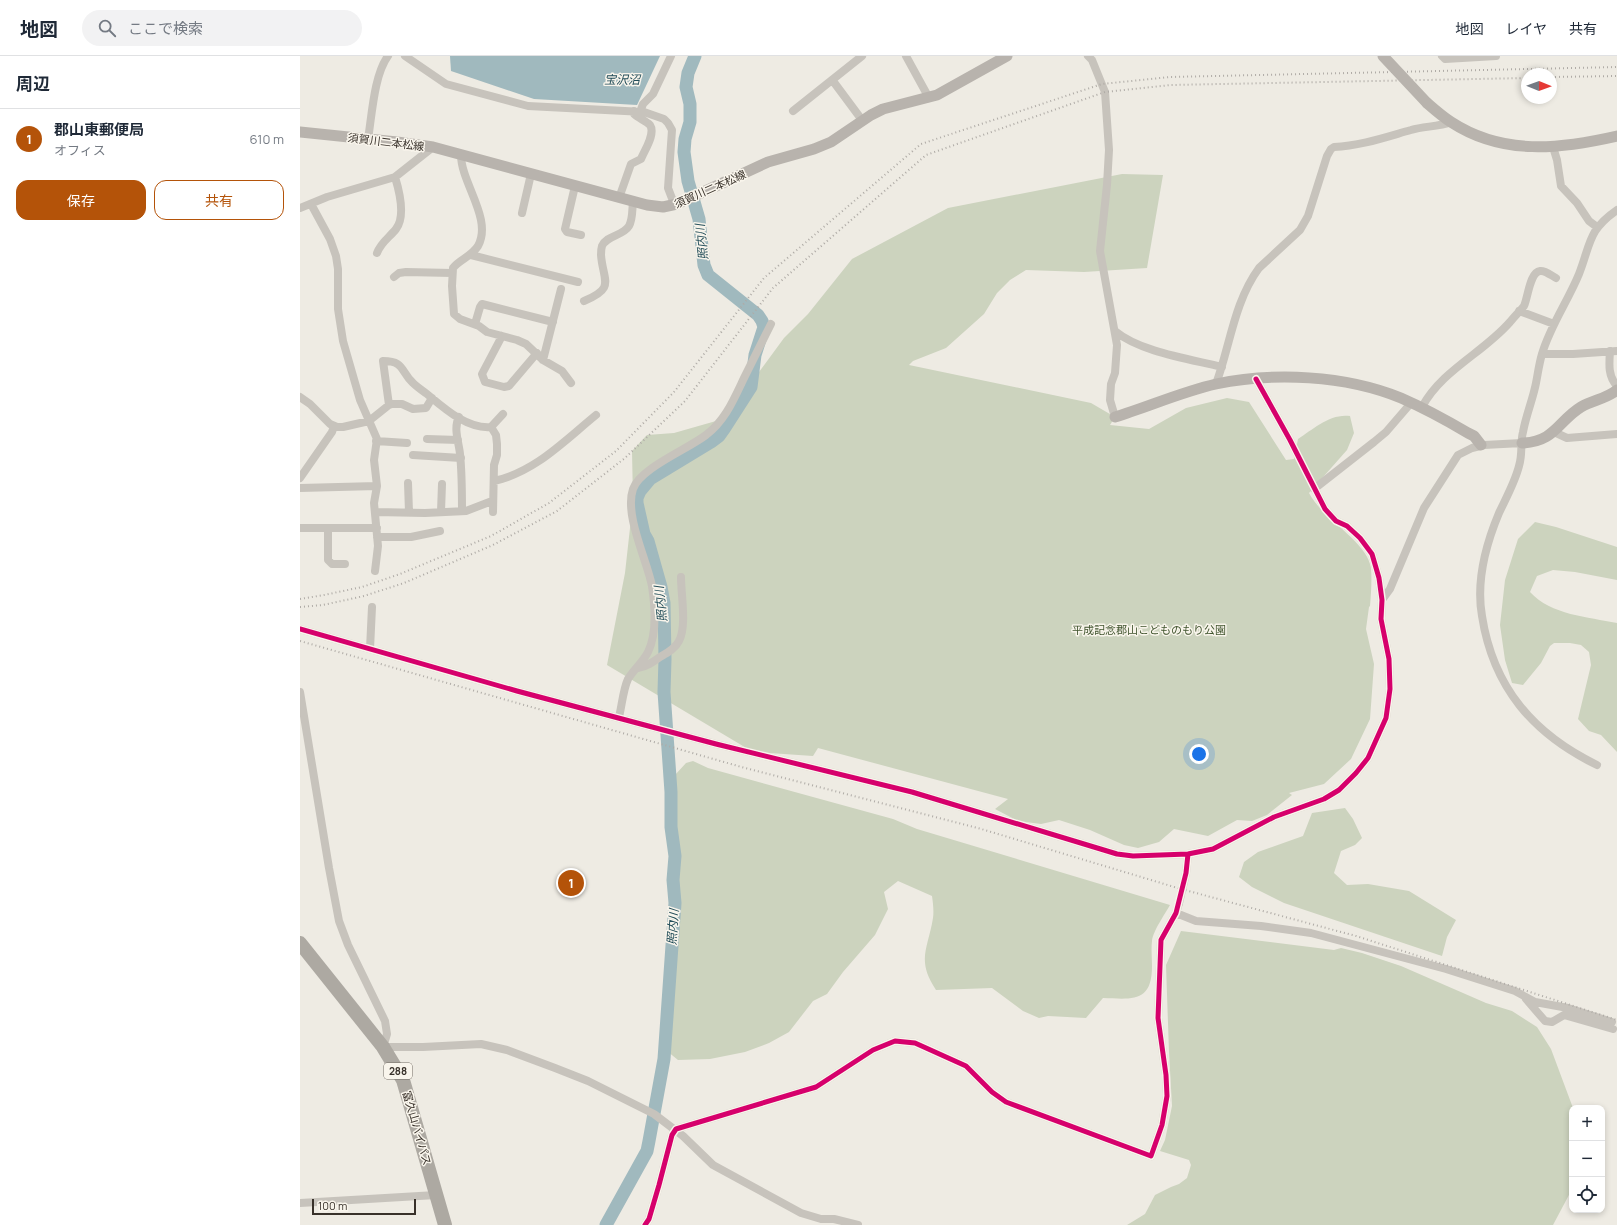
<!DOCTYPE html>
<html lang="ja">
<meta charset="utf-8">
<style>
body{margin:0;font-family:Manrope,"Noto Sans JP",sans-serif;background:#f2f2f3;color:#1f2937}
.controls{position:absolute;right:12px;bottom:12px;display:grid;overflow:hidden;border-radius:8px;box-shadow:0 2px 6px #0003}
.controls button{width:36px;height:36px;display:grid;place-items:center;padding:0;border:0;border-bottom:1px solid #e0e1e3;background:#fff;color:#1f2937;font:20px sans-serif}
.compass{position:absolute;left:1221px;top:12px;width:36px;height:36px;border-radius:50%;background:#fff;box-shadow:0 2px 6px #0003;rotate:91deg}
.scale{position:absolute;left:12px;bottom:10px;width:104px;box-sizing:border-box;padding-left:4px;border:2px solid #38312a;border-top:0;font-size:11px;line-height:14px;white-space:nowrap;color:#38312a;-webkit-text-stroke:3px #f9f5ec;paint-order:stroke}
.you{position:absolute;left:899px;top:698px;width:14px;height:14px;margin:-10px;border:3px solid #fff;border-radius:50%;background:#1a73e8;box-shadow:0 0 0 6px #1a73e833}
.badge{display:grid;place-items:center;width:26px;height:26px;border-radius:50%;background:#b45309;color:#fff;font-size:13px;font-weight:700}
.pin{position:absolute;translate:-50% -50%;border:2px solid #fff;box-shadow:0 1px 4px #0006}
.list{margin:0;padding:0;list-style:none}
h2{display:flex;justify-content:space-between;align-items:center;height:52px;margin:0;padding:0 16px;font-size:17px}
h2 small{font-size:13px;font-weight:400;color:#747a83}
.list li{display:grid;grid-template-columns:26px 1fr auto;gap:12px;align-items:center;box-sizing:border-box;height:60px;padding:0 16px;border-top:1px solid #e0e1e3}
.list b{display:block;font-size:15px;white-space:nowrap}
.list p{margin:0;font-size:13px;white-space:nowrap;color:#747a83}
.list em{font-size:13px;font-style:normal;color:#747a83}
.actions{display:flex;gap:8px;padding:12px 16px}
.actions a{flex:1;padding:9px 0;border:1px solid #b45309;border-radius:12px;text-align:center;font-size:14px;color:#b45309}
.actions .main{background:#b45309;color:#fff}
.icon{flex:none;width:22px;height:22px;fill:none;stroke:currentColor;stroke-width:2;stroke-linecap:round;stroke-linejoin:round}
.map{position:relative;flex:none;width:1317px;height:1169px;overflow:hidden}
header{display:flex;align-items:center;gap:24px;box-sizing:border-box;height:56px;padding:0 20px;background:#fff;border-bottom:1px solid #e0e1e3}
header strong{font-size:19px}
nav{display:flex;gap:22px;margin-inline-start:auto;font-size:14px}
.search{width:280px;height:36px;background:#f2f2f3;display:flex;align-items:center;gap:10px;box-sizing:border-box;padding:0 14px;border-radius:22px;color:#747a83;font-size:15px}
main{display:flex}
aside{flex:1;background:#fff}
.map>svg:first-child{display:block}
.green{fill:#ccd3be}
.water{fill:#a0b9be}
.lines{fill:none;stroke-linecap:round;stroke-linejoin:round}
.river{stroke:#a0b9be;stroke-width:13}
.street{stroke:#c7c3bc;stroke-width:8}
.secondary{stroke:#b8b3ad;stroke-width:11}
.highway{stroke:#ada9a2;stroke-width:14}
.rail{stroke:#afaba6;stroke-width:2;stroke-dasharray:1 3;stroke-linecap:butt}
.street-bridge{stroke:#c7c3bc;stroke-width:8}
.secondary-bridge{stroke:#b8b3ad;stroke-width:11}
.cycleway-casing{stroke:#f9f5ec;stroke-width:8}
.cycleway{stroke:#d6006c;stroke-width:5}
.labels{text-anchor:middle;stroke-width:3;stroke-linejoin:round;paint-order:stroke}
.shield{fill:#f9f5ec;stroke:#726c64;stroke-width:1}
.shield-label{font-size:10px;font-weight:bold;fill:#38312a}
.street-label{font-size:11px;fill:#38312a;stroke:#f9f5ec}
.park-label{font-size:11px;fill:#41552f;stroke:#f9f5ec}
.water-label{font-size:12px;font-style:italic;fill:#214c58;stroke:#f9f5ec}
</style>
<header>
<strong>地図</strong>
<div class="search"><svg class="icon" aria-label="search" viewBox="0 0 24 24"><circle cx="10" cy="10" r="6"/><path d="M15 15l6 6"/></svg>ここで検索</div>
<nav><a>地図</a><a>レイヤ</a><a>共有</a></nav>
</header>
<main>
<aside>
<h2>周辺<small></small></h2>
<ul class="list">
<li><span class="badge">1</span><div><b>郡山東郵便局</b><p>オフィス</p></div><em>610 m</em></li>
</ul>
<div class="actions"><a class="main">保存</a><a>共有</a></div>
</aside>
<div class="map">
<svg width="1317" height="1169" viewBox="0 0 1317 1169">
<rect width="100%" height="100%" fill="#eeebe3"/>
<!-- green -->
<path class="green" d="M 822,118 L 863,119 L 847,212 L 784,216 L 726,214 L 710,224 L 697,237 L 684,258 L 646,292 L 613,305 L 609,309 L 791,347 L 815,361 L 810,369 L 849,373 L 886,352 L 927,342 L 949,346 L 986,404 L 994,403 L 998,383 C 1013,373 1031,357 1050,360 L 1054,377 L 1047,394 L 1009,437 C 1022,463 1067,485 1071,512 C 1072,524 1071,538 1070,550 L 1069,551 L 1066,573 L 1074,608 L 1070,663 L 1051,703 L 1024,728 L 989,737 L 992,739 L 967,759 L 952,765 L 937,764 L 908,780 L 874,773 L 859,786 L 838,792 L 824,789 L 790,774 L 759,764 L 741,768 L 718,765 L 695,753 L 708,743 L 518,692 L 513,700 L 453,696 L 307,609 L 325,517 L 333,445 L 332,395 L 347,379 L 374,377 L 416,365 L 438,350 L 459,316 L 484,282 L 508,258 L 552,203 L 648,152 Z
M 1235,466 L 1256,471 L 1317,491 L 1317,524 L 1275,516 L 1253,514 L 1237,520 L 1230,536 C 1251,559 1288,561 1317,567 L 1317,696 L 1301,679 L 1289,675 L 1278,663 L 1291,609 L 1289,596 L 1281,589 L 1270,587 L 1254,587 L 1250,590 L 1241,607 L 1223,629 L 1212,627 L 1205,604 L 1200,569 L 1205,524 L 1218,483 Z
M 393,705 L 408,712 L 593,763 L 617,773 L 870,849 C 865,858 853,875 852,885 C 851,893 852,902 852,910 C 852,947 832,943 803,942 L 786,962 L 748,960 L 739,962 L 723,955 L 692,932 L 636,934 C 616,904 628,893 633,862 C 634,855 633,847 632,840 L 598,825 L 584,836 L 588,853 L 575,879 L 543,916 L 527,938 L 513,945 L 489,976 L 469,987 L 445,996 L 410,1003 L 378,1004 L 367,995 L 373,943 L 380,850 L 378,810 L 371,753 L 375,719 L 386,707 Z
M 1045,752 L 1053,763 L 1062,782 L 1055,789 L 1041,795 L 1034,817 L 1047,829 L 1068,828 L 1109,835 L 1156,864 L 1147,881 L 1142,900 L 984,847 L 952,831 L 939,821 L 944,806 L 958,796 L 1003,780 L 1012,757 Z
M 881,875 L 1034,894 L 1041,892 L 1062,897 L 1101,910 L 1186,947 L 1212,955 L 1237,971 L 1251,993 L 1273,1052 L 1272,1130 L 1270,1137 L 1253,1169 L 827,1169 L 845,1158 L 855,1139 L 871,1131 L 879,1128 L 887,1122 L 891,1109 L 889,1104 L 860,1095 L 865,1084 L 872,1050 L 869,996 L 866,909 Z"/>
<!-- water -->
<path class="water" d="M 150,0 L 360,0 L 337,49 L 234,43 L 151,15 Z"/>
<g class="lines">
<!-- river -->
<path class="river" d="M 306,1169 L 347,1095 L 349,1085 L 364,1003 L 375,847 L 373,824 L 375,800 L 371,771 L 371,736 L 364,636 L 365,603 L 364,547 L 361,531 L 348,485 L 344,478 L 337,447 L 337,442 L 340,435 L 350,423 L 411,386 L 419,380 L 424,373 L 451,331 L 455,299 L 464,271 L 462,265 L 458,259 L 408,219 L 404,209 L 399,163 L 388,125 L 384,96 L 385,83 L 390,66 L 390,48 L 386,31 L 388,17 L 395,0"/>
<!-- street -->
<path class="street" d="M 105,0 L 146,28 L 228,50 L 344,56 L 364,63 L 368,67 L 372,74 L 368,132 L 373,145 L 374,149
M 606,0 L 629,42
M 788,0 L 792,4 L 805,36 L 809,94 L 807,129 L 800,195 L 817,289 L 815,317 L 811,328 L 810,344 L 815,361
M 1142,0 L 1145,3 L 1196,0
M 533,25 L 562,64
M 493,55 L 562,0
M 340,56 L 343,48 L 353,38 L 371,0
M 68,83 C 72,59 74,19 88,0
M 1253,91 L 1257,104 L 1261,130 L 1277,147 L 1289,165 L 1297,171
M 161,99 C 161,127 193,163 178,190 C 171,201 160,203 153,212 L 152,230 L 154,258 L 160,263 L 179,270 L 187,276 L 217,284 L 226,288 L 243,304 L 262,315 L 271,327
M 275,130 L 265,173 L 267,176 L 281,179
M 319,142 L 331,108 L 341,103 C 344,95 356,78 350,69 C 346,65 338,62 334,58 L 334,55
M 11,148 L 30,183 L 36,200 L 38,213 L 38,253 L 43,285 L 60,344 L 77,383 L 74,404 L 77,430 L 74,447 L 78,490 L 75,515
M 0,152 L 27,141 L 95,121 L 133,91
M 222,157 L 231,118
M 77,197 C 81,186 90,181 96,173 C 106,160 99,134 95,121
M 171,199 L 278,226
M 94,221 L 99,217 L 106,216 L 152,217
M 284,245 C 316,232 303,225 301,199 C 301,196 301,193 302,190 C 307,179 323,180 329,170 C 333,163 332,153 333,146
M 1219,255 L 1254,268
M 175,268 L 180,251 L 182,248 L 253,266
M 815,275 C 840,296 890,303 922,311
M 202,280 L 182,318 L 185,326 L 204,331 L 209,330 L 237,297
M 1310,295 C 1309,309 1308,320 1317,330
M 1242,298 L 1273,298 L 1317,295
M 243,304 L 261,233
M 916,328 C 930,290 934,246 959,212 L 1000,174 L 1008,160 L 1027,100 L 1031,93 L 1034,91 C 1060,90 1086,81 1111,74 C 1124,70 1138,71 1151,66
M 0,341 L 10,348 L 30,368 L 37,371 L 43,371 L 69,365 L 89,349 L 92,348 L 102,348 L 113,353 L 126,352 L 132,342
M 89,349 L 83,305 C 105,305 100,315 113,327 C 117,331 122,334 127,338 C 145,353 167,373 191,371 L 203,358
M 1122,351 C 1142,314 1183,297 1210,266 C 1214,261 1220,255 1224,250 C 1228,241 1230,216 1240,215 C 1245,214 1252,220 1256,222
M 159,361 C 153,372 159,387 160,398 C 162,417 162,436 162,455
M 191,371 L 196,379 L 197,388 L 197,399 L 194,409 L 193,456
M 1254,376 L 1267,382 L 1317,378
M 127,383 L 158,384
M 76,385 L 107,387
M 113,399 L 161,402
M 0,422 L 32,376 L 34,370
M 194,425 C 235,416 264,385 296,359
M 108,427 L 109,456
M 0,432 L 77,430
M 1014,433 L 1074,386 L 1086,376 L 1111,347
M 76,456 L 125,457 L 166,455 L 192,445
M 141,456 L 142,428
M 0,472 L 77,472
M 28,472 L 28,504 L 32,508 L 45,508
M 77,481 L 111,481 L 140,475
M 1082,544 L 1090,533 L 1124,452 L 1158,399 L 1172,392 L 1184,389 L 1222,387
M 0,573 L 217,635 L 416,688 L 612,736 L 817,798 L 833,800 L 888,798 L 913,793 L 974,761 L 1024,743 L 1039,734 L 1056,717 L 1068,702 L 1086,662 L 1090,633 L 1089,603 L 1081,563 L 1082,544 L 1079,522 L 1072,498 L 1060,482 L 1047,470 L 1036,465 L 1025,453 L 990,384 L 956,323
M 70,593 L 72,551
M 338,612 C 346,611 353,606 360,601 C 367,597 375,593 379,585 C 387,570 381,539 381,521
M 0,636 L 29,812 L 39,865 L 48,889 L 85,965 L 87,978 L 83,991 L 123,991 L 181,988 L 207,994 L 255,1012 L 288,1025 L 354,1058 L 383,1080 L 413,1109 L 501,1157 L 521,1163 L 534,1163 L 558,1169
M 319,661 C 322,649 323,634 328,623 C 334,613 343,606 348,596 C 357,578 355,550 352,530 C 347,504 324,459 333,433 C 340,412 388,393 406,379 C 425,365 434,343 444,322 C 453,304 462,286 471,268
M 1297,709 C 1233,678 1193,631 1182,560 C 1176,526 1186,488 1199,457 C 1206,442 1215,426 1219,410 C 1223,397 1220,387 1223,376 C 1226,359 1233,343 1236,327 C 1238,317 1239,308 1242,298 C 1250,270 1268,245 1279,218 C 1291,187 1288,174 1317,154
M 886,817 L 888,798
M 876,857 L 896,865 L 961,870 L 1011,877 L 1146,913 L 1215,935 L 1235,946 L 1268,952 L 1312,966
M 1226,943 L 1245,965 L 1252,966 L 1264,959 L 1313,973
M 0,1147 L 136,1139
M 345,1169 L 349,1163 L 359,1129 L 372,1079 L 376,1073 L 516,1031 L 573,994 L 595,985 L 615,987 L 666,1010 L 692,1036 L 706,1046 L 851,1100 L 862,1069 L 867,1040 L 866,1019 L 858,962 L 861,884 L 876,857 L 879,847"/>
<!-- secondary -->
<path class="secondary" d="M 1127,47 C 1135,54 1143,61 1151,66 C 1203,100 1260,93 1317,80
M 0,76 L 97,86 L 133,91 L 347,149 L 363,151 L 377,148 L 468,106 L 514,93 L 531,86 L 571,59 L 583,53 L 637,39 L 707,0
M 815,361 C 848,351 881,336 916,328 C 974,316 1045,319 1101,342 C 1124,352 1146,364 1168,377 L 1174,380 L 1181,389
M 1222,387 C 1255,386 1258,365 1281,351 C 1293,344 1306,343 1317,334"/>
<!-- highway -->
<path class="highway" d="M 0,887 L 83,991 L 103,1024 L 145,1169"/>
<!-- rail -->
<path class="rail" d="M 1251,21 L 1317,20
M 0,543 L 24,539 L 62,531 L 100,518 L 191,480 L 249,447 L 316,395 L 374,336 L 464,222 L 621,88 L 802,28 L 870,21 L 1317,11
M 0,551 L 23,549 L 64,540 L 104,527 L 193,489 L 257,455 L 325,402 L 385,345 L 473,232 L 626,99 L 805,36 L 871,29 L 1227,22
M 0,585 L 445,712 L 678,772 L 881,833 L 1056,880 L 1317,964"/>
<!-- street-bridge -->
<path class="street-bridge" d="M 879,847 L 886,817"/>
<!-- secondary-bridge -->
<path class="secondary-bridge" d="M 1083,0 L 1127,47"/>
<defs>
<path id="cycleway" d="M 0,573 L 217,635 L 416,688 L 612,736 L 817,798 L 833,800 L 888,798 L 913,793 L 974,761 L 1024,743 L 1039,734 L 1056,717 L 1068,702 L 1086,662 L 1090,633 L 1089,603 L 1081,563 L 1082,544 L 1079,522 L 1072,498 L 1060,482 L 1047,470 L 1036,465 L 1025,453 L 990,384 L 956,323
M 345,1169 L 349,1163 L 359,1129 L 372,1079 L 376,1073 L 516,1031 L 573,994 L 595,985 L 615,987 L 666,1010 L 692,1036 L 706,1046 L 851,1100 L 862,1069 L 867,1040 L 866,1019 L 858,962 L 861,884 L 876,857 L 886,817 L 888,798"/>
</defs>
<!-- cycleway casing -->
<use href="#cycleway" class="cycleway-casing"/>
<!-- cycleway -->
<use href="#cycleway" class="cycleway"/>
</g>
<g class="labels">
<!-- shield labels -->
<rect class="shield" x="84" y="1007" width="28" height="16" rx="3"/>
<g class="shield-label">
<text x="98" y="1019">288</text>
</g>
<!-- street labels -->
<g class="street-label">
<text transform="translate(86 86) rotate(7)" y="4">須賀川二本松線</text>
<text transform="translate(410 133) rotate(-24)" y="4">須賀川二本松線</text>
<text transform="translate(117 1072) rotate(74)" y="4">富久山バイパス</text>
</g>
<!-- park labels -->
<g class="park-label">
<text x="849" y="578">平成記念郡山こどものもり公園</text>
</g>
<!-- water labels -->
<g class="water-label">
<text x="322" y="28">宝沢沼</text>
<text transform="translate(402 186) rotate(-96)" y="4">照内川</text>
<text transform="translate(361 548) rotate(-96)" y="4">照内川</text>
<text transform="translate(373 871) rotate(-86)" y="4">照内川</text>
</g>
</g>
</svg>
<div class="controls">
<button>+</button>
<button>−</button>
<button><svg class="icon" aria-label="locate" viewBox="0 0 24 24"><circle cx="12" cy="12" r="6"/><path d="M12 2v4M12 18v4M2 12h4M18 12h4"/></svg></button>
</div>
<svg class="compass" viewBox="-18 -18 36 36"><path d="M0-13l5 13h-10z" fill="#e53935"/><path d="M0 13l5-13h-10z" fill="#747a83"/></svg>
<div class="scale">100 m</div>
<div class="you"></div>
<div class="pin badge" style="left:271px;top:827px">1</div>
</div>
</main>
